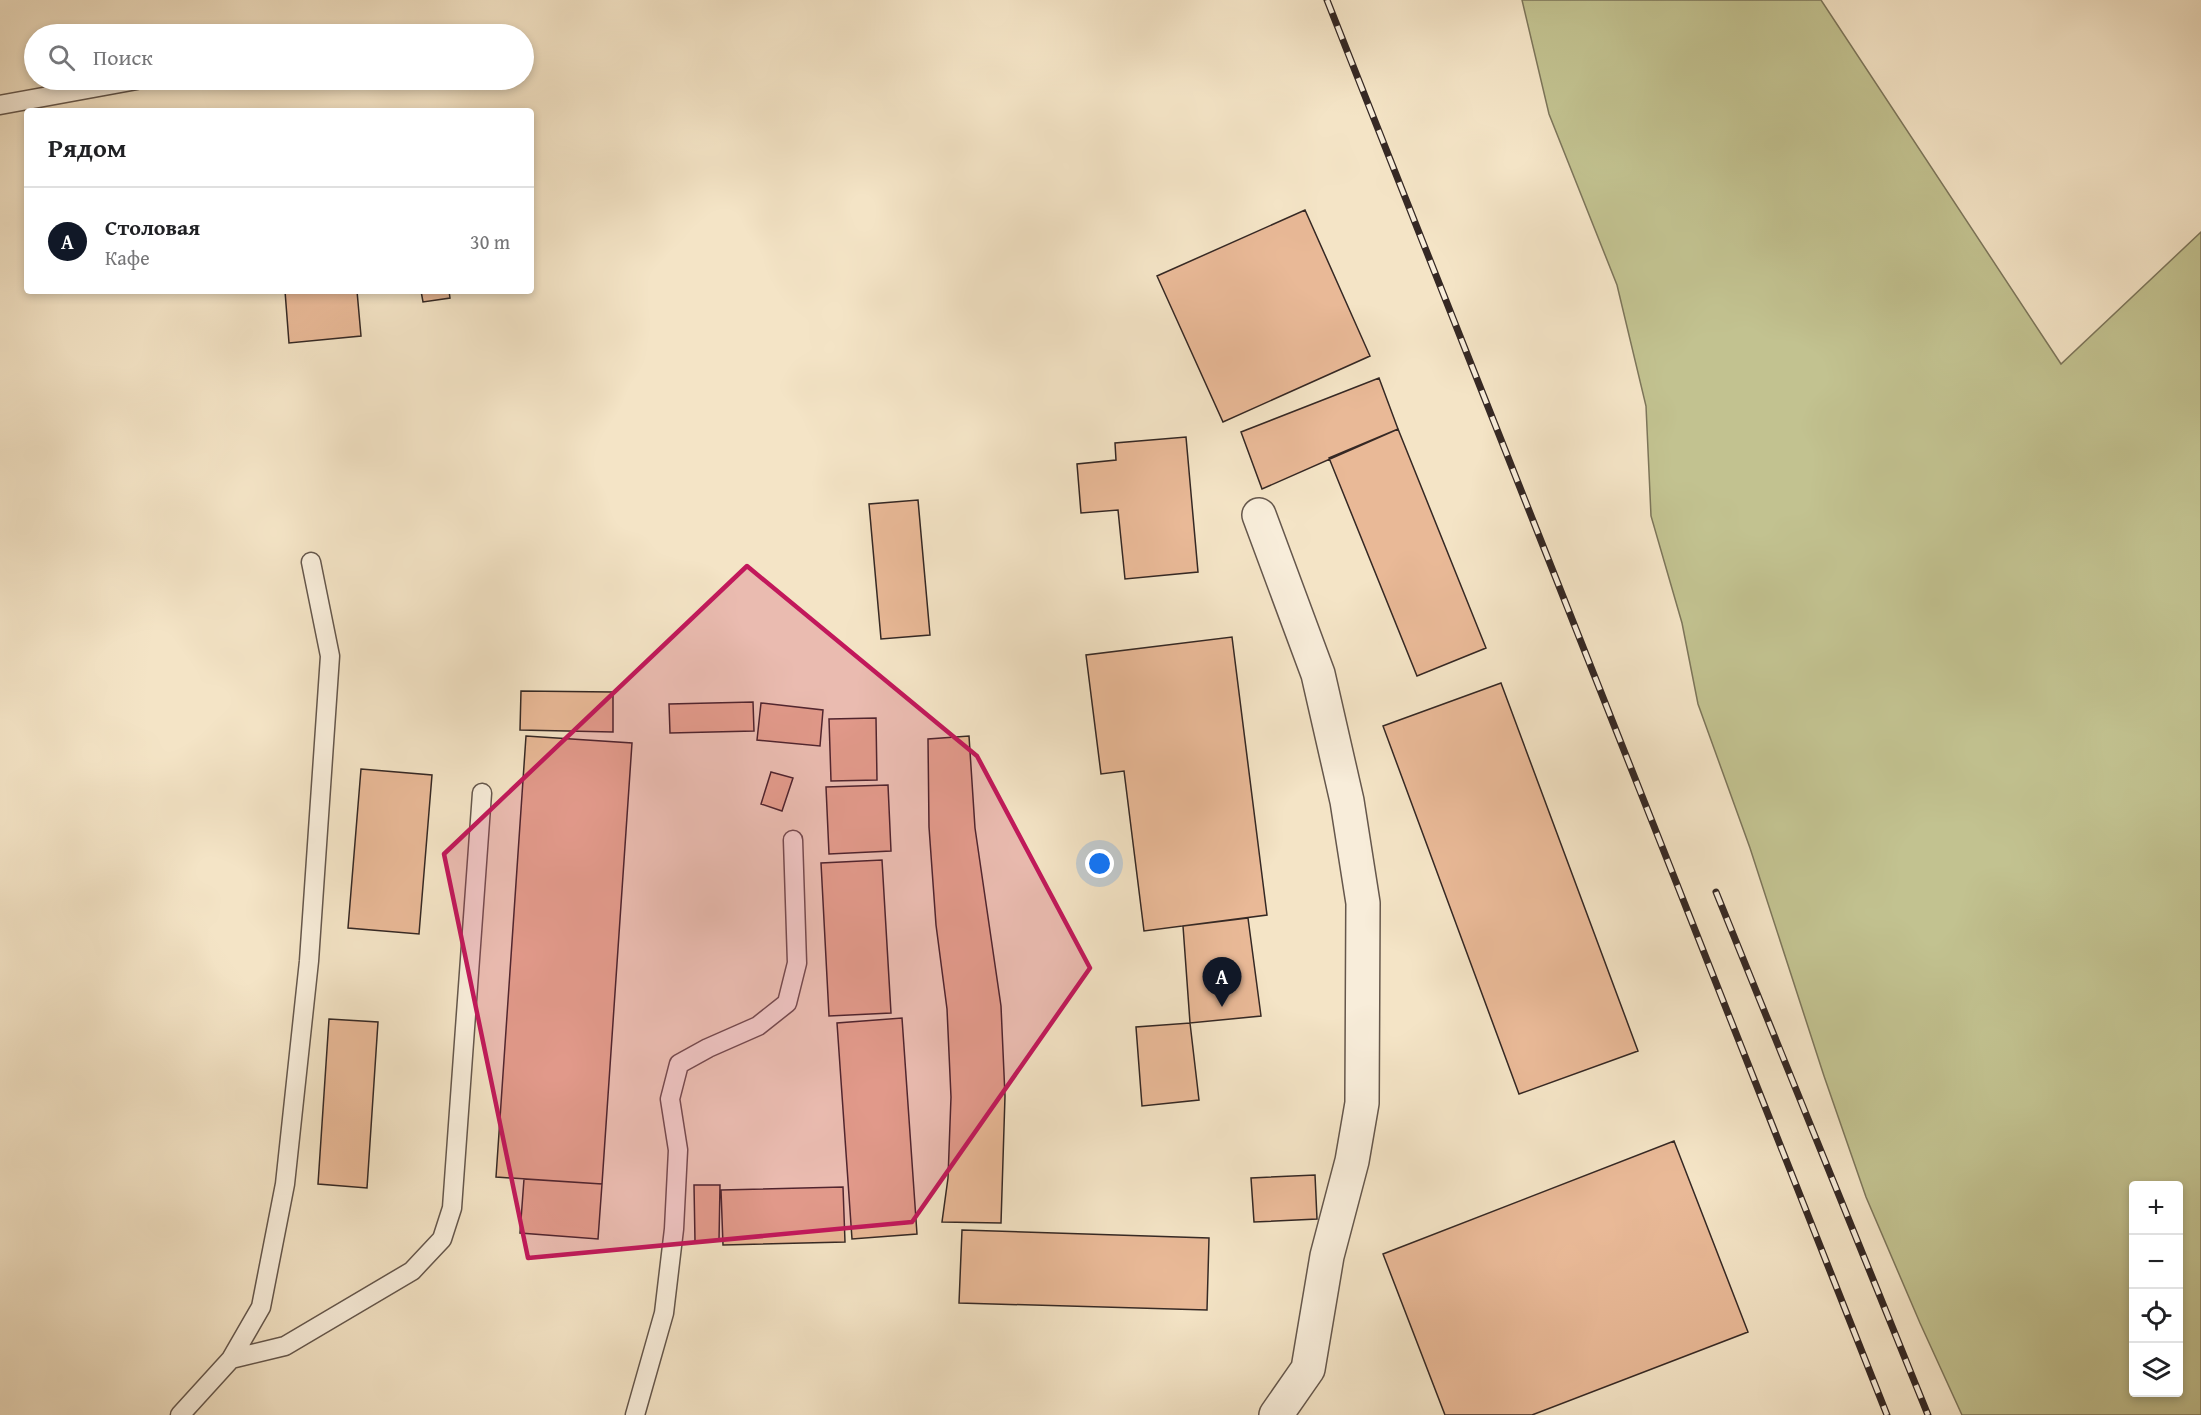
<!DOCTYPE html>
<html lang="ru">
<meta charset="utf-8">
<style>
body{margin:0;font-family:"Gentium Book Plus",serif;background:#f2f2f2;color:#202124}
.controls{position:absolute;right:18px;bottom:18px;display:grid;overflow:hidden;border-radius:6px;box-shadow:0 3px 9px #0003}
.controls button{width:54px;height:54px;display:grid;place-items:center;padding:0;border:0;border-bottom:2px solid #e0e0e0;background:#fff;color:#202124;font:30px sans-serif}
.you{position:absolute;left:1100px;top:864px;width:21px;height:21px;margin:-15px;border:4px solid #fff;border-radius:50%;background:#1a73e8;box-shadow:0 0 0 9px #1a73e833}
.badge{display:grid;place-items:center;width:39px;height:39px;border-radius:50%;background:#111827;color:#fff;font-size:20px;font-weight:700}
.pin{position:absolute;translate:-50% -50px;filter:drop-shadow(0 2px 3px #0008)}
.pin::after{content:'';position:absolute;top:32px;width:21px;height:18px;background:inherit;clip-path:polygon(0 0,100% 0,50% 100%)}
.list{margin:0;padding:0;list-style:none}
h2{display:flex;justify-content:space-between;align-items:center;height:78px;margin:0;padding:0 24px;font-size:26px}
h2 small{font-size:20px;font-weight:400;color:#757577}
.list li{display:grid;grid-template-columns:39px 1fr auto;gap:18px;align-items:center;box-sizing:border-box;height:108px;padding:0 24px;border-top:2px solid #e0e0e0}
.list b{display:block;font-size:22px;white-space:nowrap}
.list p{margin:0;font-size:20px;white-space:nowrap;color:#757577}
.list em{font-size:20px;font-style:normal;color:#757577}
.icon{flex:none;width:33px;height:33px;fill:none;stroke:currentColor;stroke-width:2;stroke-linecap:round;stroke-linejoin:round}
.map{position:relative;flex:none;width:2201px;height:1415px;overflow:hidden}
.search{position:absolute;background:#fff;box-shadow:0 3px 9px #0003;left:24px;top:24px;width:510px;height:66px;display:flex;align-items:center;gap:15px;box-sizing:border-box;padding:0 21px;border-radius:33px;color:#757577;font-size:22px}
.panel{position:absolute;background:#fff;box-shadow:0 3px 9px #0003;left:24px;top:108px;width:510px;height:186px;border-radius:6px}
.map>svg:first-child{display:block}
.green{fill:#c2c290;stroke:#7c755a;stroke-width:1.5;fill-rule:evenodd}
.building{fill:#e9b997;stroke:#352824;stroke-width:1.5}
.lines{fill:none;stroke-linecap:round;stroke-linejoin:round}
.service-casing{stroke:#65574c;stroke-width:21}
.minor-casing{stroke:#65574c;stroke-width:36}
.service{stroke:#f8edda;stroke-width:18}
.minor{stroke:#f8edda;stroke-width:33}
.rail-casing{stroke:#352824;stroke-width:7}
.rail{stroke:#f8edda;stroke-width:4.5;stroke-dasharray:14;stroke-linecap:butt}
.marked{fill:#c2185b;fill-opacity:0.2;stroke:#c2185b;stroke-width:4.5;stroke-linejoin:round}
</style>
<div class="map">
<svg width="2201" height="1415" viewBox="0 0 2201 1415">
<rect width="100%" height="100%" fill="#f4e4c6"/>
<filter id="stains"><feTurbulence type="fractalNoise" baseFrequency=".00333" numOctaves="4"/><feColorMatrix values="0 0 0 0 .2 0 0 0 0 .09 0 0 0 0 .02 0 0 0 .5 -.17"/></filter>
<radialGradient id="worn" r=".72"><stop offset=".6" stop-color="#630" stop-opacity="0"/><stop offset="1" stop-color="#630" stop-opacity=".3"/></radialGradient>
<!-- green -->
<path class="green" d="M 1522,0 L 1821,0 L 2061,364 L 2201,232 L 2201,1415 L 1962,1415 L 1920,1323 L 1866,1197 L 1824,1076 L 1750,848 L 1698,704 L 1682,623 L 1651,516 L 1646,406 L 1617,285 L 1549,114 ZM 2134,1186 L 2178,1186 L 2178,1392 L 2134,1392 Z"/>
<!-- building -->
<path class="building" d="M 1305,210 L 1370,356 L 1223,422 L 1157,276 Z
M 285,291 L 357,291 L 361,336 L 289,343 Z
M 421,291 L 449,291 L 450,298 L 423,302 Z
M 1379,378 L 1398,429 L 1262,489 L 1241,432 Z
M 1398,429 L 1486,648 L 1417,676 L 1329,458 Z
M 1186,437 L 1198,572 L 1125,579 L 1118,510 L 1081,513 L 1077,464 L 1116,460 L 1115,443 Z
M 918,500 L 930,635 L 881,639 L 869,504 Z
M 1232,637 L 1267,915 L 1144,931 L 1124,771 L 1101,774 L 1086,655 Z
M 1501,683 L 1638,1051 L 1519,1094 L 1383,726 Z
M 521,691 L 613,692 L 613,732 L 520,730 Z
M 753,702 L 754,731 L 670,733 L 669,704 Z
M 761,703 L 823,710 L 820,746 L 757,740 Z
M 876,718 L 877,780 L 831,781 L 829,719 Z
M 526,736 L 632,743 L 602,1184 L 496,1177 Z
M 969,736 L 975,828 L 1001,1006 L 1005,1096 L 1001,1223 L 942,1222 L 948,1178 L 951,1097 L 947,1009 L 936,925 L 929,827 L 928,739 Z
M 361,769 L 432,775 L 419,934 L 348,928 Z
M 771,772 L 793,778 L 782,811 L 761,804 Z
M 888,785 L 891,851 L 829,854 L 826,787 Z
M 882,860 L 891,1013 L 829,1016 L 821,863 Z
M 1248,918 L 1261,1016 L 1190,1023 L 1183,926 Z
M 902,1018 L 917,1234 L 852,1239 L 837,1023 Z
M 329,1019 L 378,1022 L 367,1188 L 318,1184 Z
M 1190,1023 L 1199,1100 L 1142,1106 L 1136,1027 Z
M 1674,1141 L 1748,1332 L 1532,1415 L 1445,1415 L 1383,1254 Z
M 1315,1175 L 1317,1219 L 1254,1222 L 1251,1178 Z
M 524,1179 L 602,1184 L 598,1239 L 520,1233 Z
M 694,1185 L 720,1185 L 719,1241 L 695,1241 Z
M 843,1187 L 845,1242 L 723,1245 L 721,1190 Z
M 962,1230 L 1209,1238 L 1207,1310 L 959,1303 Z"/>
<g class="lines">
<defs>
<path id="service" d="M 0,105 L 137,80
M 231,1359 L 285,1346 L 412,1271 L 442,1239 L 452,1208 L 482,793
M 180,1415 L 231,1359 L 261,1307 L 285,1184 L 309,961 L 330,656 L 311,562
M 635,1415 L 664,1313 L 674,1229 L 678,1150 L 670,1099 L 679,1064 L 708,1048 L 758,1026 L 787,1003 L 797,963 L 793,840"/>
<path id="minor" d="M 1259,515 L 1318,674 L 1347,801 L 1363,903 L 1362,1103 L 1352,1161 L 1327,1256 L 1308,1369 L 1276,1415"/>
</defs>
<!-- service casing -->
<use href="#service" class="service-casing"/>
<!-- minor casing -->
<use href="#minor" class="minor-casing"/>
<!-- service -->
<use href="#service" class="service"/>
<!-- minor -->
<use href="#minor" class="minor"/>
<defs>
<path id="rail" d="M 1327,0 L 1887,1415
M 1716,892 L 1928,1415"/>
</defs>
<!-- rail casing -->
<use href="#rail" class="rail-casing"/>
<!-- rail -->
<use href="#rail" class="rail"/>
</g>
<!-- marked area -->
<path class="marked" d="M 747,566 L 977,756 L 1090,968 L 912,1222 L 528,1258 L 444,854 Z"/>
<rect width="100%" height="100%" filter="url(#stains)"/>
<rect width="100%" height="100%" fill="url(#worn)"/>
</svg>
<div class="controls">
<button>+</button>
<button>−</button>
<button><svg class="icon" aria-label="locate" viewBox="0 0 24 24"><circle cx="12" cy="12" r="6"/><path d="M12 2v4M12 18v4M2 12h4M18 12h4"/></svg></button>
<button><svg class="icon" aria-label="layers" viewBox="0 0 24 24"><path d="M12 4l9 5-9 5-9-5zM3 14l9 5 9-5"/></svg></button>
</div>
<div class="you"></div>
<div class="pin badge" style="left:1222px;top:1007px">A</div>
<div class="search"><svg class="icon" aria-label="search" viewBox="0 0 24 24"><circle cx="10" cy="10" r="6"/><path d="M15 15l6 6"/></svg>Поиск</div>
<section class="panel">
<h2>Рядом<small></small></h2>
<ul class="list">
<li><span class="badge">A</span><div><b>Столовая</b><p>Кафе</p></div><em>30 m</em></li>
</ul>
</section>
</div>
